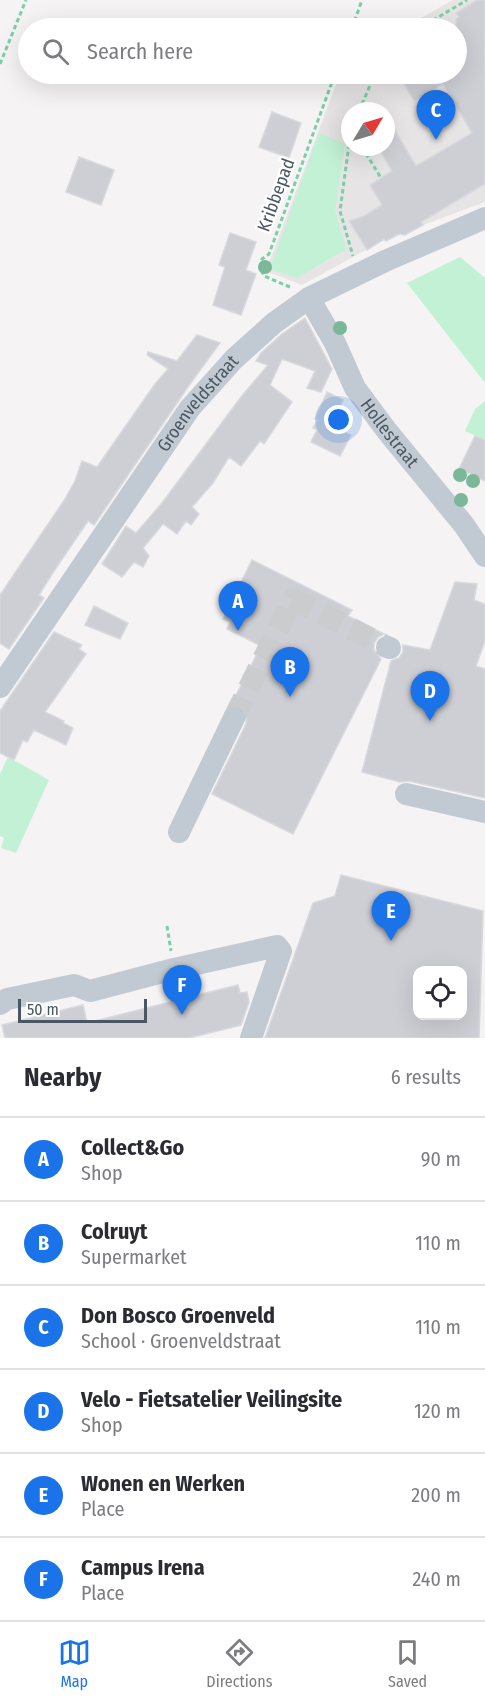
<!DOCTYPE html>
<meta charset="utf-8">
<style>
body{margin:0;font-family:"Fira Sans Condensed",sans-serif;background:#f7f7f7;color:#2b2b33}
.controls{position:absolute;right:18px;bottom:18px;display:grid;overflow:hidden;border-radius:12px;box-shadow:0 6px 24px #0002}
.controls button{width:54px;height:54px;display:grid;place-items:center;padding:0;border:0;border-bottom:2px solid #e1e1e2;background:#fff;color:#2b2b33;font:30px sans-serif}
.compass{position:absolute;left:341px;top:102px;width:54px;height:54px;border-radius:50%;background:#fff;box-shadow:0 6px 24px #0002;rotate:52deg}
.scale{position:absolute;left:18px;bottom:15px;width:129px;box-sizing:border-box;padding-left:6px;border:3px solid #4a5661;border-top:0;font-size:16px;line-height:21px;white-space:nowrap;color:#4a5661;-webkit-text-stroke:4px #fff;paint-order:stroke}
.you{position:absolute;left:339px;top:420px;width:21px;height:21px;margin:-15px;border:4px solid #fff;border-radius:50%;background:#1a73e8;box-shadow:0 0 0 9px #1a73e833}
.badge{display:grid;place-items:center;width:39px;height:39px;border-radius:50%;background:#1a73e8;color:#fff;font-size:20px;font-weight:700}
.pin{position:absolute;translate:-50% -50px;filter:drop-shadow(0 2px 3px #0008)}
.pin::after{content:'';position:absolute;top:32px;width:21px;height:18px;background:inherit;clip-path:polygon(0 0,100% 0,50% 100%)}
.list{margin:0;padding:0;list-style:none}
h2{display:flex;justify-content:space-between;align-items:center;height:78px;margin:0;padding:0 24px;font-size:26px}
h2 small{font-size:20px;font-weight:400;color:#7c7c81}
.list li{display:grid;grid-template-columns:39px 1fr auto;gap:18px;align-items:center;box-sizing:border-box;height:84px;padding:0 24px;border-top:2px solid #e1e1e2}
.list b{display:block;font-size:22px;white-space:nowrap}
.list p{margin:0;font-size:20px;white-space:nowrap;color:#7c7c81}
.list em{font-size:20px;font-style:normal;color:#7c7c81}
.icon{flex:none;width:33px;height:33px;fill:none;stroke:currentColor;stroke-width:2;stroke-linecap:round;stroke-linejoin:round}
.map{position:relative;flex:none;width:485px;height:1038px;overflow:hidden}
.search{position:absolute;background:#fff;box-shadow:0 6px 24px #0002;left:18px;right:18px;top:18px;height:66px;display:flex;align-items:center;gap:15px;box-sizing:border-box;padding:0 21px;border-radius:33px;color:#7c7c81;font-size:22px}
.sheet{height:582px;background:#fff}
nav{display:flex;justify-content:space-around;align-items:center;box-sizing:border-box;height:84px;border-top:2px solid #e1e1e2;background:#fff;font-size:16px;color:#7c7c81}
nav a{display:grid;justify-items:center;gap:3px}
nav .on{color:#1a73e8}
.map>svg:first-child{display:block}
.education{fill:#e6e4e5;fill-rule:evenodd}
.green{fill:#c3f1d5}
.building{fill:#cdcfd5;stroke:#d7d9de;stroke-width:1.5;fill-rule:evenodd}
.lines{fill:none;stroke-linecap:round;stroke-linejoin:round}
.minor-tunnel{stroke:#caccce;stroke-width:22;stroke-dasharray:22 11;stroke-linecap:butt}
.path{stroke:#7ad0a6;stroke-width:3;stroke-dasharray:4.5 3;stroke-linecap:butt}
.minor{stroke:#c1cad2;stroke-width:22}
.tree{fill:#7bb799}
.labels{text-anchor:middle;stroke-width:5;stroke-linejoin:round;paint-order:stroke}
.street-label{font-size:18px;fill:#4a5661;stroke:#fff}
</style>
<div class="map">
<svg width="485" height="1038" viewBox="0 0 485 1038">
<rect width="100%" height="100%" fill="#f5f3f3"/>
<!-- education -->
<path class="education" d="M 453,0 L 485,0 L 485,202 L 423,225 L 405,235 L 400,233 L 386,241 L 384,240 L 302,285 L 266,271 L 340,74 L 456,74 L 456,28 L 403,28 ZM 350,111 L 386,111 L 386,147 L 350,147 Z"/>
<!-- green -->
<path class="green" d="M 319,133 L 345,144 L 335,210 L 346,249 L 297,278 L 270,269 Z
M 460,257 L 485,278 L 485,383 L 407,283 Z
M 485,401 L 485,440 L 465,431 L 475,409 Z
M 8,757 L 49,780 L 16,853 L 1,848 L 4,838 L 0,836 L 0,774 Z"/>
<!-- building -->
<path class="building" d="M 477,0 L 485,0 L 485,184 L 421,222 L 423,225 L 405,235 L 399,234 L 386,241 L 384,239 L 367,250 L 349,221 L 364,216 L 382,205 L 370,185 L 392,171 L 378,147 L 386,147 L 386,115 L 416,166 L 472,133 L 443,84 L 414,101 L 398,74 L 456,74 L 456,19 L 459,17 L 456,13 Z
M 272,112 L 301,123 L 289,158 L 259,147 Z
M 79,157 L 114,170 L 101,205 L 66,192 Z
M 230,233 L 256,242 L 246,270 L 256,274 L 241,315 L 213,305 L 225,267 L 219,265 Z
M 305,318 L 332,369 L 321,392 L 307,388 L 315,371 L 282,359 L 270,385 L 292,402 L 264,444 L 260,441 L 241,466 L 229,457 L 213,483 L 192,507 L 199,514 L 191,525 L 186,521 L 177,534 L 163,524 L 143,548 L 149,556 L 143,567 L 134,562 L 122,577 L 102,564 L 126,526 L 136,533 L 162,503 L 241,397 L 268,365 L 256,361 L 261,353 L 282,334 Z
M 197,335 L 220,343 L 190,384 L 94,525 L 88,521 L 54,571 L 39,595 L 44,598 L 9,649 L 0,643 L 0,595 L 65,499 L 75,481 L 82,461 L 97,467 L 155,384 L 168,369 L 147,355 L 148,352 L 177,361 Z
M 327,392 L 343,400 L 336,414 L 348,419 L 342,431 L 351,435 L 340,456 L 311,442 L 317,430 L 313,428 L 318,420 L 315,419 Z
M 475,436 L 485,440 L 485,481 L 459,469 Z
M 252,560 L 352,610 L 348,616 L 384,634 L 378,637 L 374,643 L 374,650 L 381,659 L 293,834 L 212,794 L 246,724 L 247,716 L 245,710 L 239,706 L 231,705 L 261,646 L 227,629 L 230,622 L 223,619 Z
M 455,582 L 477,584 L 474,600 L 485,604 L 485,641 L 476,666 L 485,669 L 485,798 L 409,781 L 400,782 L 362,772 L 391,661 L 399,658 L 403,652 L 403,645 L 430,650 Z
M 94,606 L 128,623 L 120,639 L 85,625 Z
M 54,632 L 82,645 L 79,649 L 86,654 L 45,712 L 64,721 L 63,723 L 73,728 L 66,745 L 34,730 L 27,742 L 23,740 L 14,760 L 0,753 L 0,711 Z
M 341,875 L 483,911 L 479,1038 L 265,1038 L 313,903 L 335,896 ZM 417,970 L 462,970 L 462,1016 L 417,1016 Z
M 238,985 L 240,993 L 247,992 L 249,1002 L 241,1025 L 189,1038 L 5,1038 L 2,1025 L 83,1005 L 87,1023 Z"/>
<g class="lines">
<!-- minor-tunnel -->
<path class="minor-tunnel" d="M 234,718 L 293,599 L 387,647"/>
<!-- path -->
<path class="path" d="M 352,28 L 362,0
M 420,28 L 467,0
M 0,64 L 26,0
M 359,111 L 375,74
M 350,137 L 340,211 L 353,256
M 362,147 L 381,178
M 290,287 L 264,276 L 260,267 L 262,259 L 269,254 L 335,74
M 167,926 L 171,951"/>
<!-- minor -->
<g class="minor">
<path id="s1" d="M 309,298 L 335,343 L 355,388 L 387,431 L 464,525 L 485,556"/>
<path d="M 387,647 L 390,648"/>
<path id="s2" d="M 0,687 L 190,408 L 234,359 L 274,323 L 309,298 L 385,261 L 485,218"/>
<path d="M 406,794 L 485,812"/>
<path d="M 179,832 L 234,718"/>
<path d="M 0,1004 L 7,999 L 74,985 L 90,991 L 174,969 L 277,946 L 281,951 L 251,1038"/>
</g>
</g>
<!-- trees -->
<g class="tree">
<circle cx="265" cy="267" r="7"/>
<circle cx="340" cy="328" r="7"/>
<circle cx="460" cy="475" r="7"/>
<circle cx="473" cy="481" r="7"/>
<circle cx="461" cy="500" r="7"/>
</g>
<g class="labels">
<!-- street labels -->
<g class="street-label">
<text transform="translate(276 195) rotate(-70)" y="6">Kribbepad</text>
<text dy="6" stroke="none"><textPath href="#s2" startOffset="346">Groenveldstraat</textPath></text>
<text dy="6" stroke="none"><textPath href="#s1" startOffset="158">Hollestraat</textPath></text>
</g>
</g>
</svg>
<div class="controls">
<button><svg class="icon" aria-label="locate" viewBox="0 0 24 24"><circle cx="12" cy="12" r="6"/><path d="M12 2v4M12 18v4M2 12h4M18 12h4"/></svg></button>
</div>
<svg class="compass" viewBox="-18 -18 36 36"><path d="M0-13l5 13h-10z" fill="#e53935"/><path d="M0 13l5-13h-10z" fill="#7c7c81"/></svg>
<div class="scale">50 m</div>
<div class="you"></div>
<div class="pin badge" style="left:238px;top:631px">A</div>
<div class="pin badge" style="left:290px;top:697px">B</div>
<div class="pin badge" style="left:436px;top:140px">C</div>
<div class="pin badge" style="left:430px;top:721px">D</div>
<div class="pin badge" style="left:391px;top:941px">E</div>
<div class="pin badge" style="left:182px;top:1015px">F</div>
<div class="search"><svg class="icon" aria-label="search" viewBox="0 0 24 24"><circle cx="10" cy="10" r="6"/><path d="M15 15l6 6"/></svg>Search here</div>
</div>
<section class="sheet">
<h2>Nearby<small>6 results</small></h2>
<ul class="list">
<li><span class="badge">A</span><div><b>Collect&amp;Go</b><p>Shop</p></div><em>90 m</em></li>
<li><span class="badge">B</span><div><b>Colruyt</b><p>Supermarket</p></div><em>110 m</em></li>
<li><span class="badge">C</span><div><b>Don Bosco Groenveld</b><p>School · Groenveldstraat</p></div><em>110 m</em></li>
<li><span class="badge">D</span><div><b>Velo - Fietsatelier Veilingsite</b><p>Shop</p></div><em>120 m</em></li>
<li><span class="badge">E</span><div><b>Wonen en Werken</b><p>Place</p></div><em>200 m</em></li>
<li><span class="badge">F</span><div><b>Campus Irena</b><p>Place</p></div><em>240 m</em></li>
</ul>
</section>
<nav>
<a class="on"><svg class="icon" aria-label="map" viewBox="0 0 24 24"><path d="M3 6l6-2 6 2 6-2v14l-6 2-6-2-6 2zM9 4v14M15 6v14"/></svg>Map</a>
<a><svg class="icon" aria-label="directions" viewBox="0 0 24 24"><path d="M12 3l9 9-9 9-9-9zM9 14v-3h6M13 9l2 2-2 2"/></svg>Directions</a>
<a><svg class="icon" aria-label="saved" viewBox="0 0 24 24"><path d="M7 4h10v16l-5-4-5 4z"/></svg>Saved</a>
</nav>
